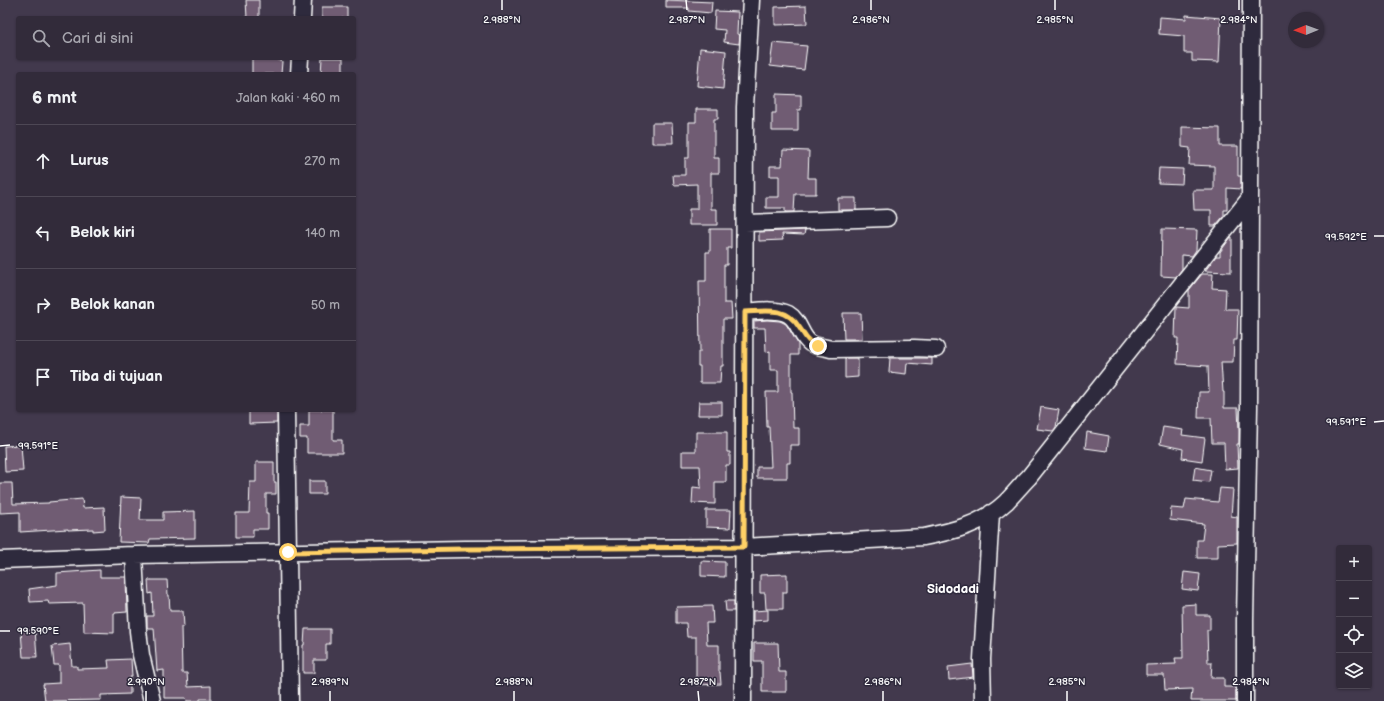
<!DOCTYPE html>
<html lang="id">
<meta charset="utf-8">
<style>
body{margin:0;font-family:"Balsamiq Sans",sans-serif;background:#3d3745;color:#f1f3f6}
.controls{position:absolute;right:12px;bottom:12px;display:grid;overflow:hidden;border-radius:4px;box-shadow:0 1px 3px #0004}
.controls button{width:36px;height:36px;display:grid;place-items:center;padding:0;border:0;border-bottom:1px solid #4d4754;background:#322b3a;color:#f1f3f6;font:20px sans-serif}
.compass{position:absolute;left:1288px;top:12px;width:36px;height:36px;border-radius:50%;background:#322b3a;box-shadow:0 1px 3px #0004;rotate:269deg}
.stop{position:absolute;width:12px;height:12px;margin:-9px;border:3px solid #ffd166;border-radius:50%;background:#fff}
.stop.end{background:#ffd166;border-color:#fff;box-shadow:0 1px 4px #0008}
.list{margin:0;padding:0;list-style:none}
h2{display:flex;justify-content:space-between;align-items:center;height:52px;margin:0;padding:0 16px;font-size:17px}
h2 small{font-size:13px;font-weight:400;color:#a8a7af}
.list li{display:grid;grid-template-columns:26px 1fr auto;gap:12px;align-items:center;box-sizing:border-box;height:72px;padding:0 16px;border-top:1px solid #4d4754}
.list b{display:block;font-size:15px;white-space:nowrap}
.list em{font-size:13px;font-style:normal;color:#a8a7af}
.icon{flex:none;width:22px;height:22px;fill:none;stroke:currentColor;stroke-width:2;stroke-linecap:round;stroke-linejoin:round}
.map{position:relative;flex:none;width:1384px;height:701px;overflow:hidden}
.search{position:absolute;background:#322b3a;box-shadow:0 1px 3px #0004;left:16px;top:16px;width:340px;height:44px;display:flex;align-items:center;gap:10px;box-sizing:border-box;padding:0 14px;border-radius:4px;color:#a8a7af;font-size:15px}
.panel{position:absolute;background:#322b3a;box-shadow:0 1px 3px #0004;left:16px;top:72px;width:340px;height:340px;border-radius:4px}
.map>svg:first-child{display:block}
.building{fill:#705b73;stroke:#fff}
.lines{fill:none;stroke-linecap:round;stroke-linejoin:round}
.minor-casing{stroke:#fff;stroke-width:19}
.minor{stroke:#2f2a3d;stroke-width:16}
.route{stroke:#ffd166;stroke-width:5}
.ticks{fill:none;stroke:#fff;stroke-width:1.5}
.labels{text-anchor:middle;stroke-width:3;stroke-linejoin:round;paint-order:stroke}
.quarter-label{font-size:13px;font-weight:bold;fill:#fff;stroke:#2f2a3d}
.ticks-label{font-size:10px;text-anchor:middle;fill:#fff;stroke:#2f2a3d;stroke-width:3;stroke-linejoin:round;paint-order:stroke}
</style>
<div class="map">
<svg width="1384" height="701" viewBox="0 0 1384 701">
<rect width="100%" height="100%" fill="#42394d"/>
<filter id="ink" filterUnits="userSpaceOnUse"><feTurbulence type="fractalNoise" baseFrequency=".025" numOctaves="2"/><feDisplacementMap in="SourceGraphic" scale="8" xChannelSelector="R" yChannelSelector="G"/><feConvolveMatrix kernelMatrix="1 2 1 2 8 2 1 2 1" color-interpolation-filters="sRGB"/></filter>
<g filter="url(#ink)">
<!-- building -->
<path class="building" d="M 246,0 L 259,0 L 259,18 L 247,18 Z
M 666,0 L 712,2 L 711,13 L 689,11 L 689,8 L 666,8 Z
M 806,6 L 807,24 L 775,25 L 775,7 Z
M 322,7 L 347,7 L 347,18 L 322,18 Z
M 715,11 L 738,12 L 737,34 L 740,35 L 739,44 L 724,42 L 725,30 L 714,29 Z
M 1186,15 L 1221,18 L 1219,62 L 1192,61 L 1192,53 L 1184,53 L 1184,36 L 1159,34 L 1160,17 L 1186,19 Z
M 773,43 L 807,46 L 804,70 L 770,66 Z
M 700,48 L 726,51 L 723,89 L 697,86 Z
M 252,58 L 279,58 L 279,61 L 282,62 L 281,74 L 252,74 Z
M 322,58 L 343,58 L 343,74 L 321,74 Z
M 776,94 L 801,95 L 801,110 L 798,110 L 798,131 L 772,131 L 772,113 L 776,113 Z
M 696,109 L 718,109 L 718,119 L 714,119 L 714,158 L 719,158 L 719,173 L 711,173 L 711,209 L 717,209 L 717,225 L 689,225 L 689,209 L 697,209 L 697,184 L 674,185 L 673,175 L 685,175 L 685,158 L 689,158 L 689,122 L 696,122 Z
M 652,123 L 672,123 L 673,143 L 652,143 Z
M 1182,127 L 1220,128 L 1220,146 L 1238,146 L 1238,176 L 1241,176 L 1241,189 L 1227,188 L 1227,210 L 1224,210 L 1224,216 L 1215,226 L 1211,226 L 1211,210 L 1194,210 L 1193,190 L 1214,190 L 1214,166 L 1189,165 L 1190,148 L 1182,147 Z
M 783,150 L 809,151 L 808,178 L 816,178 L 816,194 L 795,194 L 794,212 L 785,212 L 785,208 L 766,208 L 766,197 L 779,197 L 779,176 L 770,176 L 770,166 L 782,166 Z
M 1159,168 L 1183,169 L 1182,184 L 1158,183 Z
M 838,198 L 856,198 L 856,210 L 838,210 Z
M 710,229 L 731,229 L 731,248 L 727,248 L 727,265 L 724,265 L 724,303 L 731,303 L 732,319 L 723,319 L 723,366 L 721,366 L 720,383 L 700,383 L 700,366 L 698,366 L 698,352 L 700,352 L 699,281 L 706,281 L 706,252 L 710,252 Z
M 1162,229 L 1197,230 L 1196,250 L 1192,256 L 1182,255 L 1182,269 L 1176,277 L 1161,276 Z
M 805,230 L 804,235 L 782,234 L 783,240 L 759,241 L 759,232 Z
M 1231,237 L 1232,237 L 1232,254 L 1231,254 L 1231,272 L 1205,271 L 1216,256 L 1220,256 L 1220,252 Z
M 1202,274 L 1213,274 L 1212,288 L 1226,289 L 1225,309 L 1238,309 L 1237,340 L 1234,340 L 1233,362 L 1221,362 L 1223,392 L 1224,392 L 1224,408 L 1238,408 L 1239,431 L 1239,444 L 1237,444 L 1238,468 L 1225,469 L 1224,443 L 1212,443 L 1211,418 L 1198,418 L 1199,392 L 1209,392 L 1208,366 L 1177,364 L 1178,338 L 1175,338 L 1176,307 L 1189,308 L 1189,290 Z
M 843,313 L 861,313 L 862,339 L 844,339 Z
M 767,320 L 780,321 L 786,324 L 798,344 L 798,355 L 791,355 L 791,392 L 792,392 L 793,428 L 799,428 L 799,445 L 790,445 L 790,463 L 787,463 L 787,478 L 757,478 L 757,467 L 771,467 L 769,427 L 767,427 L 766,392 L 778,392 L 778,370 L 770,370 L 770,351 L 766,352 L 765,328 L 754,328 L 754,321 Z
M 845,358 L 858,358 L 858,377 L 845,378 Z
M 890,358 L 932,358 L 932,365 L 907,363 L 906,374 L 889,372 Z
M 699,402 L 722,402 L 722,415 L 698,415 Z
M 1041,407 L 1059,410 L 1056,427 L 1053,431 L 1037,429 Z
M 249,410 L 277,410 L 277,423 L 249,424 Z
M 309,410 L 333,410 L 333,440 L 342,440 L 342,453 L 307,453 L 307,438 L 300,438 L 300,426 L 309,426 Z
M 1163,427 L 1183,430 L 1182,435 L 1205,438 L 1202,461 L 1182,458 L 1183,449 L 1160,444 Z
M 696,432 L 727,432 L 727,452 L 730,452 L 730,465 L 726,465 L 726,482 L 715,482 L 715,504 L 692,503 L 693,487 L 701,488 L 700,466 L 682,466 L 682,451 L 696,451 Z
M 1087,432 L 1109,436 L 1107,451 L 1085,448 Z
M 21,445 L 23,471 L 5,472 L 4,446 Z
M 256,462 L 274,462 L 274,482 L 276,482 L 276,494 L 266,494 L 266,513 L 268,513 L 268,529 L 253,529 L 253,537 L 236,537 L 236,513 L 249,513 L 250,482 L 256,482 Z
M 1195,467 L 1211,470 L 1209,482 L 1193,480 Z
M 309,481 L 325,481 L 325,494 L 309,494 Z
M 0,483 L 12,483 L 13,504 L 49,503 L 49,502 L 82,499 L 83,508 L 104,507 L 105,530 L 93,531 L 93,529 L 68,530 L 68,529 L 20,532 L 20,512 L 0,513 Z
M 1220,488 L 1233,489 L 1231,516 L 1237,517 L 1237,543 L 1218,544 L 1218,558 L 1197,558 L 1197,540 L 1202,540 L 1204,524 L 1170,520 L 1171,508 L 1184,509 L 1186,499 L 1218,502 Z
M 121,497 L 141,498 L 140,520 L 163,520 L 163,512 L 195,511 L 195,538 L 150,539 L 149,543 L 119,542 Z
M 706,510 L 731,510 L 730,528 L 706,527 Z
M 701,561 L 725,562 L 725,577 L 701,576 Z
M 100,570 L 100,577 L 126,577 L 127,612 L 114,613 L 114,633 L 84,632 L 83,603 L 49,604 L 48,601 L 30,602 L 29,589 L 57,585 L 57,573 Z
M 1184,572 L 1200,574 L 1198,591 L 1182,589 Z
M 787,574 L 787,592 L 783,592 L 783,609 L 766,609 L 765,593 L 760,593 L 760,575 Z
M 148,580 L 167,580 L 168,595 L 169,595 L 170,611 L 183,611 L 184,627 L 181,627 L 182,673 L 187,673 L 188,687 L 211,686 L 211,699 L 200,699 L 200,701 L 187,701 L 186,698 L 164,698 L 164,670 L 157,671 L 154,628 L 147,628 L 147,616 L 153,616 L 152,593 L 149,594 Z
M 725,601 L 734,601 L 734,611 L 726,611 Z
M 1196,604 L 1196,615 L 1210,615 L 1210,630 L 1207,630 L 1208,663 L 1212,663 L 1211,678 L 1224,678 L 1224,687 L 1236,687 L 1236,701 L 1191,701 L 1192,689 L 1165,690 L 1164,675 L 1146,675 L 1146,665 L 1176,664 L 1175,658 L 1183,658 L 1182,605 Z
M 712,606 L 713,623 L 706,623 L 707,645 L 719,645 L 719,672 L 720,672 L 721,684 L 696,685 L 696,637 L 687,637 L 686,623 L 676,623 L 676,607 Z
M 768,610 L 768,620 L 753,621 L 753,611 Z
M 305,629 L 330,629 L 330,644 L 326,644 L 326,660 L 314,660 L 314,673 L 303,673 L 303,645 L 304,645 Z
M 35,630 L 37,657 L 23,657 L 21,631 Z
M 754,643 L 778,643 L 779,672 L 786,672 L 786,692 L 762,692 L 762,661 L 754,661 Z
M 70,644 L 72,666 L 77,666 L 77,669 L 109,668 L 108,660 L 131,659 L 132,677 L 130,677 L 130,694 L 101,695 L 101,700 L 45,701 L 43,684 L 59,683 L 59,665 L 54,665 L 52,646 Z
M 972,664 L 973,677 L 949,680 L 948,667 Z"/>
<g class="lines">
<defs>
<path id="minor" d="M 302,18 L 303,0
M 299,74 L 300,58
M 745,223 L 887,218
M 745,312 C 757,311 776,308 788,314 C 800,321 800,336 810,343 C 816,347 824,347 831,349 L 914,348 L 936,349
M 286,410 L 290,701
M 134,555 L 138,631 L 141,655 L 152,701
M 0,560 L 134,555 L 464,549 L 744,547 L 924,537 C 954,531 983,524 1006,502 C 1014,494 1021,485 1029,477 L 1250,198
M 743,701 L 745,107 L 751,0
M 983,701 L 982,659 L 991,513
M 1245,701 L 1245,620 L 1249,407 L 1251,0"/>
</defs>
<!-- minor casing -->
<use href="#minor" class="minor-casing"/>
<!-- minor -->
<use href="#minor" class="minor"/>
</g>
</g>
<g class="lines" filter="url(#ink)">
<!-- route -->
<path class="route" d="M 288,552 L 464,549 L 744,547 L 745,312 C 766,311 786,306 799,327 C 807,338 805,340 818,346"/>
</g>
<!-- ticks -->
<path class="ticks" d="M 502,0 L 502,10M 686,0 L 687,10M 871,0 L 871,10M 1055,0 L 1055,10M 1239,0 L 1239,10M 1374,236 L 1384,236M 1374,422 L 1384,421M 0,446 L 10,445M 0,631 L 10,631M 146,691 L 146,701M 330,691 L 330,701M 514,691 L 514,701M 698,691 L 699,701M 883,691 L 883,701M 1067,691 L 1067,701M 1251,691 L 1251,701"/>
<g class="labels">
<!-- quarter labels -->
<g class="quarter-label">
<text x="953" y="593">Sidodadi</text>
</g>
</g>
<g class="ticks-label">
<text x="502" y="23">2.988°N</text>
<text x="687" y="23">2.987°N</text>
<text x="871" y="23">2.986°N</text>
<text x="1055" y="23">2.985°N</text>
<text x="1239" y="23">2.984°N</text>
<text x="1346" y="240">99.592°E</text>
<text x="1346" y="425">99.591°E</text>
<text x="38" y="449">99.591°E</text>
<text x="38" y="634">99.590°E</text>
<text x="146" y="685">2.990°N</text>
<text x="330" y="685">2.989°N</text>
<text x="514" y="685">2.988°N</text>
<text x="698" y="685">2.987°N</text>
<text x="883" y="685">2.986°N</text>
<text x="1067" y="685">2.985°N</text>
<text x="1251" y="685">2.984°N</text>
</g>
</svg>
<div class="controls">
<button>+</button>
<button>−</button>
<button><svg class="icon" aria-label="locate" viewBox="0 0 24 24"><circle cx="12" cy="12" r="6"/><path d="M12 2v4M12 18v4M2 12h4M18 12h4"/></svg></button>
<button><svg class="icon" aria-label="layers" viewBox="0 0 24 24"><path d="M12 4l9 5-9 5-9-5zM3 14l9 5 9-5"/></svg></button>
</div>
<svg class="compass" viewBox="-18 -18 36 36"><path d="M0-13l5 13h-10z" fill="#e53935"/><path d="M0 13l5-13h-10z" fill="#a8a7af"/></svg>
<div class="stop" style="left:288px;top:552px"></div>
<div class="stop end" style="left:818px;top:346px"></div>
<div class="search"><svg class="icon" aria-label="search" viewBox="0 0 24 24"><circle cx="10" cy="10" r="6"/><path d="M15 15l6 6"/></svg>Cari di sini</div>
<section class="panel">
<h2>6 mnt<small>Jalan kaki · 460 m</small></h2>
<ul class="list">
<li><svg class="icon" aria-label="ahead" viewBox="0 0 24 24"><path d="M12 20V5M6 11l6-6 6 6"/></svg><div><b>Lurus</b></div><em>270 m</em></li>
<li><svg class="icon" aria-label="left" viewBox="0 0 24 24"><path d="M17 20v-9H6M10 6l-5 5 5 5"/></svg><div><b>Belok kiri</b></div><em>140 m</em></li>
<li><svg class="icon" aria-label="right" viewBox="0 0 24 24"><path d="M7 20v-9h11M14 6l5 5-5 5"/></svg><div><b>Belok kanan</b></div><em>50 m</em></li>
<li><svg class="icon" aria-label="arrive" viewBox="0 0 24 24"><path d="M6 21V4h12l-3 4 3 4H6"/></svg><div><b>Tiba di tujuan</b></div></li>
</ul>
</section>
</div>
